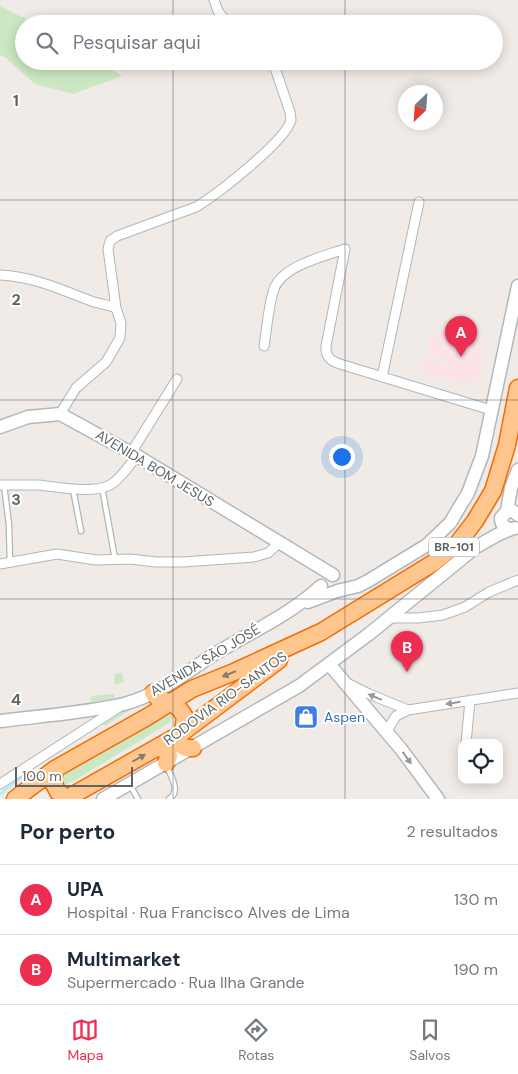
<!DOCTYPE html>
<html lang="pt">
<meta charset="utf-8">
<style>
body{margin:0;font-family:"DM Sans",sans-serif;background:#f6f6f7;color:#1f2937}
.controls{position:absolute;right:15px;bottom:15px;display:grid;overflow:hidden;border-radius:10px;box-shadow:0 2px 12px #0003}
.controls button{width:45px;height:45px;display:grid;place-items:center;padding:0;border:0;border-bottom:1px solid #e0e1e3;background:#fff;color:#1f2937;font:25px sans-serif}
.compass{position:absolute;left:398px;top:85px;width:45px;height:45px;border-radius:50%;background:#fff;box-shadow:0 2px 12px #0003;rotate:205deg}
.scale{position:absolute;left:15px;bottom:12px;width:118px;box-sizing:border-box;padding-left:5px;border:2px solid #5d6466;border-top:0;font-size:14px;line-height:18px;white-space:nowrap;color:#5d6466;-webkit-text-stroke:4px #fff;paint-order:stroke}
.you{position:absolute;left:341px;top:456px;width:18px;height:18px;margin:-12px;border:4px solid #fff;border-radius:50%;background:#1a73e8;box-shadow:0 0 0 8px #1a73e833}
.badge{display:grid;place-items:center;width:32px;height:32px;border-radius:50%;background:#ec2f50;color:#fff;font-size:16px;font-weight:700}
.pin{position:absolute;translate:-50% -41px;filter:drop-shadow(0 1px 2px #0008)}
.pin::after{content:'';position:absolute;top:26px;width:18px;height:15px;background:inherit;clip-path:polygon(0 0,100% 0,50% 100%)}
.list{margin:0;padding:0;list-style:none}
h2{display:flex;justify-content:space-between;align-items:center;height:65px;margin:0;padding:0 20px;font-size:21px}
h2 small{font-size:16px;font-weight:400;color:#747a83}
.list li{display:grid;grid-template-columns:32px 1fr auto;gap:15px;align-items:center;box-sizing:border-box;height:70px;padding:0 20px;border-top:1px solid #e0e1e3}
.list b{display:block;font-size:19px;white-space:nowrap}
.list p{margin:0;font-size:16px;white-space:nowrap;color:#747a83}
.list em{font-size:16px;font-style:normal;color:#747a83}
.icon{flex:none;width:28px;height:28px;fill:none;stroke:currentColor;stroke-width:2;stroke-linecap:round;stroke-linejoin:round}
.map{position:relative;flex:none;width:518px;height:799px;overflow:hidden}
.search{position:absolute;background:#fff;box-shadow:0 2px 12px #0003;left:15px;right:15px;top:15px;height:55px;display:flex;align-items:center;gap:12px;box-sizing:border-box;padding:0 18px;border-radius:28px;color:#747a83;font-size:19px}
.sheet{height:205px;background:#fff}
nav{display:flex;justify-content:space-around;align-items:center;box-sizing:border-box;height:70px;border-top:1px solid #e0e1e3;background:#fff;font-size:14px;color:#747a83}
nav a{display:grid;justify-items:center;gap:2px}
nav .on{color:#ec2f50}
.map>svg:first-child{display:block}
.medical{fill:#fce3e7}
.green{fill:#cce8c2}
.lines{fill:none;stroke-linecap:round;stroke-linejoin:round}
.stream{stroke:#a7efff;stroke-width:2.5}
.lane-casing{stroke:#b1b6b8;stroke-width:7}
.street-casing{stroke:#b1b6b8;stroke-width:11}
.secondary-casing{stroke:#b2b8bb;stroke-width:15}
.highway-casing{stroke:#f66b00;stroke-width:19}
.lane{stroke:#fff;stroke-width:4.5}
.street{stroke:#fff;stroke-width:9}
.secondary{stroke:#fff;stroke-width:12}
.highway{stroke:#ffc68e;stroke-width:16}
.oneway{fill:#867c70}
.oneway2{fill:#969a9c}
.grid{fill:none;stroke:#5d6466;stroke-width:1;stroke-opacity:0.55}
.labels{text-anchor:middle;stroke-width:4;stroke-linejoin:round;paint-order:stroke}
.shield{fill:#fff;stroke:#8e9294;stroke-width:1}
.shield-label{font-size:12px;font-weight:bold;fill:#5d6466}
.street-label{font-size:14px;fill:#5d6466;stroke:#fff}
.shop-label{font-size:14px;fill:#366cbe;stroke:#fff;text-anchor:start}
.grid-label{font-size:16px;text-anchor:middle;font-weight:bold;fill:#5d6466;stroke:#fff;stroke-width:4;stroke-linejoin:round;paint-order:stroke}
</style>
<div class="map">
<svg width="518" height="799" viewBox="0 0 518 799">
<rect width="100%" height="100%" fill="#f0ebe6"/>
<!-- medical -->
<path class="medical" d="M 436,331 L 484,341 L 481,354 L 484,355 L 480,379 L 476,377 L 474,385 L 421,373 L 423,360 L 445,364 L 446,359 L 426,354 L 430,337 L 435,337 Z"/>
<!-- green -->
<path class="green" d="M 0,6 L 36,24 L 24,24 L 24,61 L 97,61 L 122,76 L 73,94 L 35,84 L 5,57 L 0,56 Z
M 122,673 L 124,682 L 115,685 L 114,674 Z
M 114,694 L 115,698 L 91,702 L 91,696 Z
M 138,705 L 105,726 L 101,721 L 122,707 Z
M 170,712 L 173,718 L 169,723 L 77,779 L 67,784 L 62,783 L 59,774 Z"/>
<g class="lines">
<!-- stream -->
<path class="stream" d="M 0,794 L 22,776"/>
<defs>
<path id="lane" d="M 4,485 L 9,525 L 10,563
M 102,487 L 115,559
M 73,489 L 81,531
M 167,767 C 171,776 181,792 169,799
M 130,785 L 138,799"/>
<path id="street" d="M 214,0 L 218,11 L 228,24
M 0,275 C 36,277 61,290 94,302 C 101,304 109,305 116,308
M 264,346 C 267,328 268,307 274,289 C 282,266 324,256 345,249 L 326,346 C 325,357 331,361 340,364 L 491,410
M 382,377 L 419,202
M 60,414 L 76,388 L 106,362 L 120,338 L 121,323 L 116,308 L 108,249 L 110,241 L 117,236 L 196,207 C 216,195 286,141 291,120 C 291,119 290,113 290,112 L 274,65 L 270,61
M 131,453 L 177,379
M 0,485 C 13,485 26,485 39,485 C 58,487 93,494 110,485 C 121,479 129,465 137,456
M 0,564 L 57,554 L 96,560 L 130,559 L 156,562 L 183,562 L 254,557 L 268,553 L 280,542
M 389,618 L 418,618 L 443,615 L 465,607 L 489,592 L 518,580
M 349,684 L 369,694 L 408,710 L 518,693
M 386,732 L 396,716 L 408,710
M 466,743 L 470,700
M 0,784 L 118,708"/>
<path id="secondary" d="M 0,427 L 28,417 L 60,414 L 137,456 L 333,575
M 507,511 L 511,488 L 518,470
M 515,528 C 507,531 501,526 501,518 L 507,511 L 513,511 L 518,515
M 337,591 L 358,586 L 368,581 L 427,545 L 450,523 L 468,493 L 482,456 L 518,286
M 308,602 L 332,593
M 329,664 L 401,749 L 438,799
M 0,721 C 41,716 83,713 124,704 C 158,695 184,674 213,655 C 249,633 290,615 321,586
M 103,799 L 299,686 L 369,634 L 476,547 L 497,535 L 511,529"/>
<path id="highway" d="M 153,693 C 159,701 163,699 171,703 C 177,705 182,712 185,717 L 183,731
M 179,735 L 178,740 L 179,744 L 186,748 L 193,748
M 158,747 L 168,752 L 169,756 L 166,763
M 55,769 L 53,782 L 58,792 L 68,799
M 15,799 L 55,769 L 147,717 L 192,689 L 234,672 L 321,632 L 433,563 L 458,543 L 475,521 L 493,491 L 507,445 L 518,388
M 66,799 L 179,735 L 279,660"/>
</defs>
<!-- lane casing -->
<use href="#lane" class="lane-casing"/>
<!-- street casing -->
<use href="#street" class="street-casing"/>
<!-- secondary casing -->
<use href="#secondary" class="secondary-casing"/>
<!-- highway casing -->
<use href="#highway" class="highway-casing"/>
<!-- lane -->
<use href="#lane" class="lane"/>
<!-- street -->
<use href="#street" class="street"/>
<!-- secondary -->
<use href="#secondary" class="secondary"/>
<!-- highway -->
<use href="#highway" class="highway"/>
</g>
<!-- one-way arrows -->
<defs><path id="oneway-solid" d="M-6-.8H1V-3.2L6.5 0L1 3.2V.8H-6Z" transform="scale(1.25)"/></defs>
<g class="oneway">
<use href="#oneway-solid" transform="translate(229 674) rotate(158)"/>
<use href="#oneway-solid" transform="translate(139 758) rotate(-29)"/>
</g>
<g class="oneway2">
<use href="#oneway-solid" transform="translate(375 697) rotate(-157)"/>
<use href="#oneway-solid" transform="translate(453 703) rotate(171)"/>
<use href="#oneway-solid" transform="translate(407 758) rotate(54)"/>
</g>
<!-- grid -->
<path class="grid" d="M 173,0 L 173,24M 345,0 L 345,24M 173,61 L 173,799M 345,61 L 345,799M 0,200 L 518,200M 0,400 L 518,400M 0,599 L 518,599"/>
<!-- icons -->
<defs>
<symbol id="shop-square" viewBox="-11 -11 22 22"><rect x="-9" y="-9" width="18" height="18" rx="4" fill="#3f7fe0" stroke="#fff"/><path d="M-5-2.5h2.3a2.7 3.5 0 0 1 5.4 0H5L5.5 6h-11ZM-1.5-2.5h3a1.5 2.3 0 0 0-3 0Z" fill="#fff"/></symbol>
</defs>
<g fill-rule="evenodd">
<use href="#shop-square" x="292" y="703" width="28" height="28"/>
</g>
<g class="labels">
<!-- shield labels -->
<rect class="shield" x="429" y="537.5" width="50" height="19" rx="4"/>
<g class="shield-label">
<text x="454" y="551">BR-101</text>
</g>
<!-- street labels -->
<g class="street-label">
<text transform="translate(155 468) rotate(31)" y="5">AVENIDA BOM JESUS</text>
<text transform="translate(205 660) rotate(-31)" y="5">AVENIDA SÃO JOSÉ</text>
<text transform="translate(225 698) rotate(-36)" y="5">RODOVIA RIO-SANTOS</text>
</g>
<!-- shop labels -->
<g class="shop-label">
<text x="324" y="722">Aspen</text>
</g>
</g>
<g class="grid-label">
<text x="16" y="106">1</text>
<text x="16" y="305">2</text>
<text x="16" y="505">3</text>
<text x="16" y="705">4</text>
</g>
</svg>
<div class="controls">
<button><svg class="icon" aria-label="locate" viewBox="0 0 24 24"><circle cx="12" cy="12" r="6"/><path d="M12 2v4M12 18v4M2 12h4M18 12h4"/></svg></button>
</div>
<svg class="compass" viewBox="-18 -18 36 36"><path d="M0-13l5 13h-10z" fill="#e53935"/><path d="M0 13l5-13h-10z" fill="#747a83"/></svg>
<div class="scale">100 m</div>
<div class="you"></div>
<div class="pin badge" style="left:461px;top:357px">A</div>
<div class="pin badge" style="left:407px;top:672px">B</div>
<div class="search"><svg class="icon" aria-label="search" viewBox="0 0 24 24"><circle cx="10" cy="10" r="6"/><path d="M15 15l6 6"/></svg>Pesquisar aqui</div>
</div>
<section class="sheet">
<h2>Por perto<small>2 resultados</small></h2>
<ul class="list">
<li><span class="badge">A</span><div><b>UPA</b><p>Hospital · Rua Francisco Alves de Lima</p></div><em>130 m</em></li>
<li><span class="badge">B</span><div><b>Multimarket</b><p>Supermercado · Rua Ilha Grande</p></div><em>190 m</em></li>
</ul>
</section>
<nav>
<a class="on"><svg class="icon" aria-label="map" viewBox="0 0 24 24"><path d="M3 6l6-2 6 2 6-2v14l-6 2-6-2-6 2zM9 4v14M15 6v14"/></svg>Mapa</a>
<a><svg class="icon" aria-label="directions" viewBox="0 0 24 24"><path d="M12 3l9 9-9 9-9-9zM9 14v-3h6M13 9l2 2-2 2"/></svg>Rotas</a>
<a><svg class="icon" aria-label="saved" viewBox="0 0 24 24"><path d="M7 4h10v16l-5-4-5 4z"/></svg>Salvos</a>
</nav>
